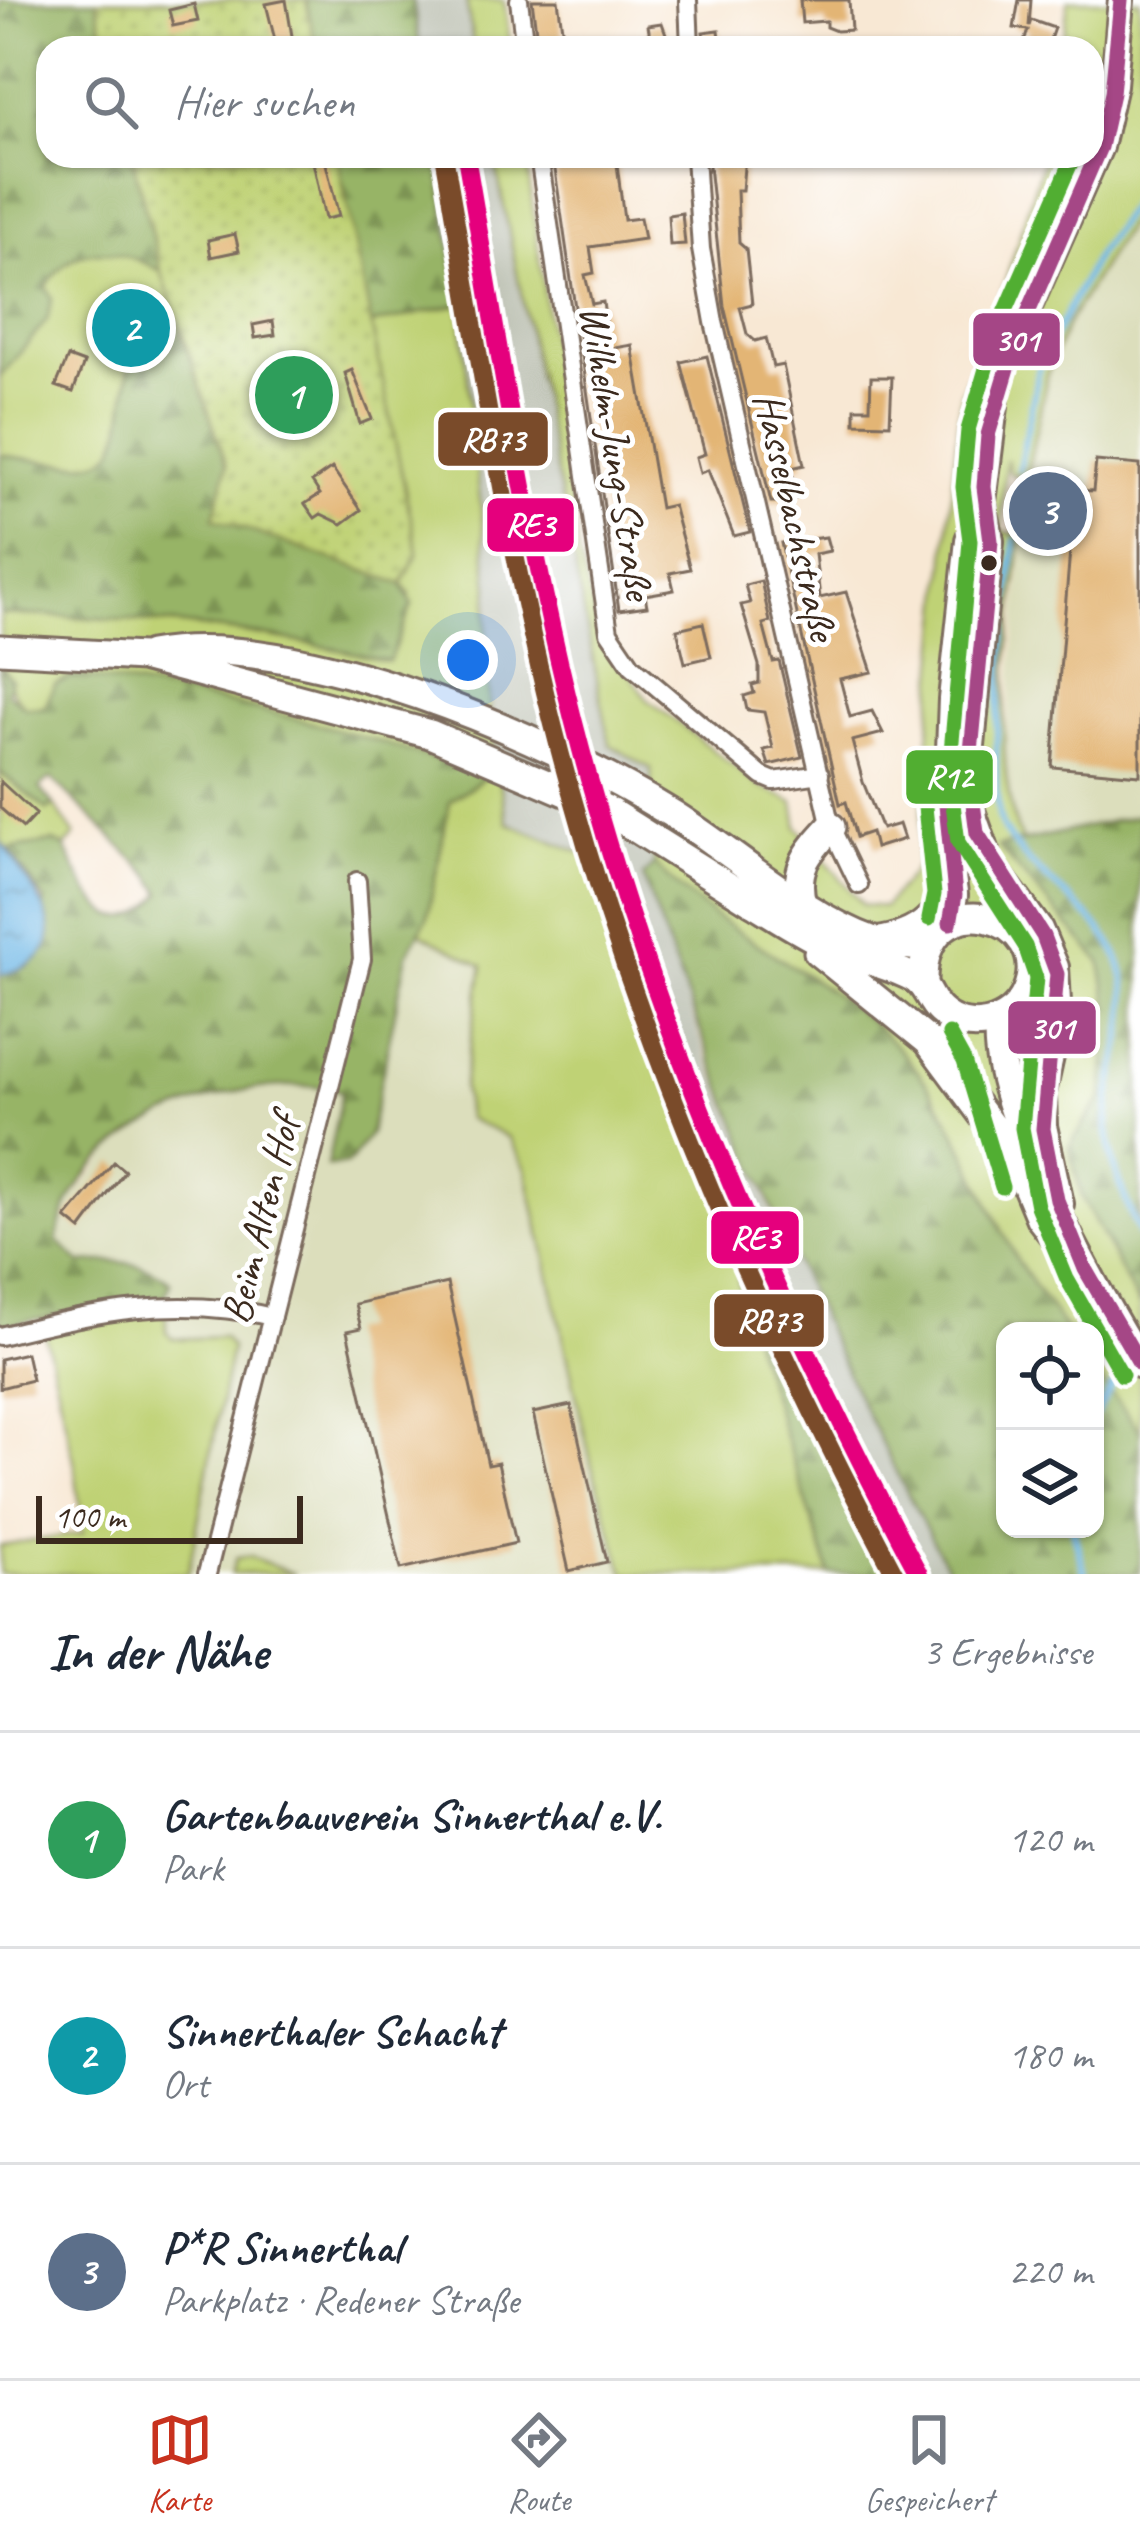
<!DOCTYPE html>
<html lang="de">
<meta charset="utf-8">
<style>
body{margin:0;font-family:Caveat,sans-serif;background:#f6f6f7;color:#1f2937}
.controls{position:absolute;right:36px;bottom:36px;display:grid;overflow:hidden;border-radius:24px;box-shadow:0 3px 9px #0004}
.controls button{width:108px;height:108px;display:grid;place-items:center;padding:0;border:0;border-bottom:3px solid #e0e1e3;background:#fff;color:#1f2937;font:60px sans-serif}
.scale{position:absolute;left:36px;bottom:30px;width:267px;box-sizing:border-box;padding-left:12px;border:6px solid #3b2a1e;border-top:0;font-size:33px;line-height:42px;white-space:nowrap;color:#3b2a1e;-webkit-text-stroke:9px #fff;paint-order:stroke}
.you{position:absolute;left:468px;top:660px;width:42px;height:42px;margin:-30px;border:9px solid #fff;border-radius:50%;background:#1a73e8;box-shadow:0 0 0 18px #1a73e833}
.badge{display:grid;place-items:center;width:78px;height:78px;border-radius:50%;background:#c8321e;color:#fff;font-size:39px;font-weight:700}
.pin{position:absolute;translate:-50% -50%;border:6px solid #fff;box-shadow:0 3px 12px #0006}
.list{margin:0;padding:0;list-style:none}
h2{display:flex;justify-content:space-between;align-items:center;height:156px;margin:0;padding:0 48px;font-size:51px}
h2 small{font-size:39px;font-weight:400;color:#747a83}
.list li{display:grid;grid-template-columns:78px 1fr auto;gap:36px;align-items:center;box-sizing:border-box;height:216px;padding:0 48px;border-top:3px solid #e0e1e3}
.list b{display:block;font-size:45px;white-space:nowrap}
.list p{margin:0;font-size:39px;white-space:nowrap;color:#747a83}
.list em{font-size:39px;font-style:normal;color:#747a83}
.icon{flex:none;width:66px;height:66px;fill:none;stroke:currentColor;stroke-width:2;stroke-linecap:round;stroke-linejoin:round}
.map{position:relative;flex:none;width:1140px;height:1574px;overflow:hidden}
.search{position:absolute;background:#fff;box-shadow:0 3px 9px #0004;left:36px;right:36px;top:36px;height:132px;display:flex;align-items:center;gap:30px;box-sizing:border-box;padding:0 42px;border-radius:36px;color:#747a83;font-size:45px}
.sheet{height:804px;background:#fff}
nav{display:flex;justify-content:space-around;align-items:center;box-sizing:border-box;height:168px;border-top:3px solid #e0e1e3;background:#fff;font-size:33px;color:#747a83}
nav a{display:grid;justify-items:center;gap:6px}
nav .on{color:#c8321e}
.map>svg:first-child{display:block}
.built{fill:#dcdebc}
.railway{fill:#c2c6b9}
.grass{fill:#bfd275;stroke:#7d7e4a;stroke-width:3}
.forest{fill:url(#forest-firs);stroke:#696f42;stroke-width:3}
.garden{fill:url(#garden-dots);stroke:#7d7e4a;stroke-width:3}
.water{fill:url(#water-ripples);stroke:#547082;stroke-width:3}
.lines{fill:none;stroke-linecap:round;stroke-linejoin:round}
.stream{stroke:#6cb6e5;stroke-width:6}
.building{fill:#e3b575}
.minor-casing{stroke:#7d6c5e;stroke-width:22}
.secondary-casing{stroke:#7d6c5e;stroke-width:30}
.primary-casing{stroke:#7d6c5e;stroke-width:33}
.trunk-casing{stroke:#7d6c5e;stroke-width:33}
.minor{stroke:#fff;stroke-width:16}
.secondary{stroke:#fff;stroke-width:24}
.primary{stroke:#fff;stroke-width:27}
.trunk{stroke:#fff;stroke-width:27}
.bus-1-casing{stroke:#fff;stroke-width:24}
.bus-2-casing{stroke:#fff;stroke-width:24}
.bus-1{stroke:#a54686;stroke-width:15}
.bus-2{stroke:#51ae31;stroke-width:15}
.rail-1-casing{stroke:#fff;stroke-width:27}
.rail-2-casing{stroke:#fff;stroke-width:27}
.rail-1{stroke:#e5007d;stroke-width:18}
.rail-2{stroke:#7a4b2a;stroke-width:18}
.bus-dot{fill:#3b2a1e;stroke:#fff;stroke-width:4.5}
.labels{text-anchor:middle;stroke-width:10;stroke-linejoin:round;paint-order:stroke}
.street-label{font-size:42px;fill:#3b2a1e;stroke:#fff}
.line-badge{stroke:#fff;stroke-width:4.5}
.badge-label{font-size:33px;text-anchor:middle;font-weight:bold;fill:#fff}
</style>
<div class="map">
<svg width="1140" height="1574" viewBox="0 0 1140 1574">
<defs>
<pattern id="forest-firs" width="22" height="20" patternUnits="userSpaceOnUse" patternTransform="scale(3)"><rect width="22" height="20" fill="#97b466"/><path d="M5 1l3.5 6h-7zM16 11l3.5 6h-7z" fill="#7c9353"/></pattern>
<pattern id="garden-dots" width="8" height="8" patternUnits="userSpaceOnUse" patternTransform="scale(3)"><rect width="8" height="8" fill="#bfd275"/><path d="M2 2h.1M6 6h.1" fill="none" stroke="#a5b465" stroke-width="1.8" stroke-linecap="round"/></pattern>
<pattern id="water-ripples" width="26" height="14" patternUnits="userSpaceOnUse" patternTransform="scale(3)"><rect width="26" height="14" fill="#6cb6e5"/><path d="M2 4q2-2 4 0t4 0M15 11q2-2 4 0t4 0" fill="none" stroke="#5a94b9"/></pattern>
</defs>
<rect width="100%" height="100%" fill="#fff"/>
<filter id="ink" filterUnits="userSpaceOnUse"><feTurbulence type="fractalNoise" baseFrequency=".00833" numOctaves="2"/><feDisplacementMap in="SourceGraphic" scale="24" xChannelSelector="R" yChannelSelector="G"/><feConvolveMatrix kernelMatrix="1 2 1 2 8 2 1 2 1" color-interpolation-filters="sRGB"/></filter>
<filter id="wash" filterUnits="userSpaceOnUse"><feTurbulence type="fractalNoise" baseFrequency=".004" numOctaves="4" result="noise"/><feDisplacementMap in="SourceGraphic" scale="48" xChannelSelector="R" yChannelSelector="G"/><feGaussianBlur stdDeviation="2.7" result="paint"/><feColorMatrix in="noise" values="0 0 0 0 0 0 0 0 0 0 0 0 0 0 0 0 0 1.4 0 .05"/><feComposite in="paint" operator="in"/></filter>
<g filter="url(#wash)">
<rect width="100%" height="100%" fill="#f8e8d4"/>
<!-- built -->
<path class="built" d="M 1140,204 L 1140,815 L 1022,841 L 1006,804 L 1004,760 L 1031,448 L 1048,372 L 1067,324 Z
M 418,932 L 483,965 L 463,1087 L 509,1138 L 526,1169 L 592,1467 L 625,1574 L 295,1574 L 251,1557 L 237,1558 L 231,1574 L 188,1574 L 231,1348 L 222,1337 L 172,1339 L 166,1332 L 165,1296 L 170,1282 L 120,1260 L 79,1263 L 56,1241 L 61,1213 L 110,1152 L 162,1114 L 247,1088 L 306,1083 L 342,1092 L 339,1122 L 387,1042 L 407,953 Z"/>
<!-- railway -->
<path class="railway" d="M 413,0 L 466,0 L 474,48 L 420,48 Z
M 437,156 L 494,156 L 610,744 L 651,769 L 654,864 L 643,877 L 705,1052 L 782,1238 L 951,1574 L 897,1574 L 881,1544 L 746,1267 L 623,939 L 600,860 L 508,824 L 496,769 L 485,632 L 489,587 L 460,304 Z"/>
<!-- grass -->
<path class="grass" d="M 466,0 L 504,0 L 511,48 L 474,48 Z
M 1068,0 L 1140,0 L 1140,204 L 1067,324 L 1048,372 L 1026,478 L 1010,474 L 1006,459 L 994,638 L 1004,531 L 1021,536 C 1014,627 986,758 1022,841 L 999,847 L 1101,962 L 1108,1003 L 1103,1097 L 1083,1125 L 1082,1197 L 1140,1307 L 1140,1431 L 1095,1372 L 1095,1331 L 1067,1331 C 1051,1308 1033,1286 1019,1263 C 975,1186 955,1104 890,1040 C 819,970 720,936 654,864 L 651,769 L 610,745 L 494,156 L 526,156 L 579,555 L 598,625 L 647,699 L 761,787 L 794,802 L 798,827 L 863,905 L 884,907 L 917,867 L 961,395 L 1006,280 L 1044,156 L 1092,156 L 1092,48 L 1062,48 Z
M 90,250 L 127,252 L 161,271 L 178,322 L 160,326 L 144,316 L 124,333 L 132,344 C 116,469 134,475 0,455 L 0,377 L 55,270 Z
M 460,304 L 489,587 C 482,666 491,747 508,823 L 600,860 L 623,939 L 746,1267 L 739,1276 L 740,1299 L 830,1574 L 625,1574 L 592,1467 L 526,1169 L 509,1138 L 467,1118 L 463,1087 L 483,966 L 418,932 L 427,918 L 450,801 L 483,778 C 350,726 217,697 76,676 L 46,707 L 26,708 C 0,683 0,653 0,614 C 139,618 253,628 389,661 L 410,594 L 402,584 L 418,553 L 370,325 Z
M 0,772 L 47,810 L 54,805 L 75,836 L 65,847 L 53,842 L 8,849 L 0,842 Z
M 165,1296 L 166,1332 L 172,1339 L 223,1337 L 231,1348 L 188,1574 L 0,1574 L 0,1546 L 83,1533 L 74,1461 L 41,1318 Z
M 251,1556 L 251,1557 L 295,1574 L 231,1574 L 236,1558 Z"/>
<!-- forest -->
<path class="forest" d="M 0,0 L 97,0 L 105,48 L 48,48 L 48,156 L 132,156 L 161,271 C 119,248 74,238 46,287 L 52,299 L 47,320 L 0,377 Z
M 306,0 L 413,0 L 420,48 L 316,48 Z
M 337,156 L 437,156 L 460,304 L 370,325 Z
M 129,315 L 160,326 L 178,322 L 227,466 L 214,518 L 402,584 L 412,605 L 389,661 C 250,627 142,618 0,614 L 0,455 C 132,475 117,470 132,344 L 124,333 Z
M 0,667 L 11,679 L 7,692 L 26,708 L 45,707 L 55,684 L 76,676 C 219,697 349,727 485,777 L 450,801 L 427,918 L 407,954 L 370,1133 L 348,1164 L 327,1166 L 342,1091 C 241,1067 74,1126 57,1241 L 80,1263 C 114,1261 143,1259 171,1282 L 165,1296 L 0,1326 L 0,975 L 29,966 L 45,901 L 8,849 L 53,842 L 65,847 C 84,886 112,955 162,893 L 150,875 L 51,778 L 40,788 L 54,805 L 47,810 L 0,772 Z
M 1140,815 L 1140,1307 L 1082,1197 L 1069,1147 L 1103,1097 L 1108,1003 L 1101,962 L 998,847 Z
M 654,864 C 720,935 819,970 890,1040 C 955,1104 975,1186 1019,1263 C 1033,1286 1051,1308 1067,1331 L 1005,1331 L 1005,1529 L 1095,1529 L 1095,1372 L 1140,1431 L 1140,1574 L 951,1574 C 826,1351 729,1117 643,877 Z
M 746,1267 L 881,1544 L 897,1574 L 830,1574 L 740,1299 L 739,1275 Z"/>
<!-- garden -->
<path class="garden" d="M 97,0 L 306,0 L 316,48 L 105,48 Z
M 132,156 L 337,156 L 418,553 L 402,584 L 214,518 L 227,466 L 161,271 Z"/>
<!-- water -->
<path class="water" d="M 0,842 C 13,853 18,869 28,882 C 61,927 60,961 0,975 Z"/>
<g class="lines">
<!-- stream -->
<path class="stream" d="M 1019,469 L 1040,364 L 1096,256 L 1140,192
M 1015,540 C 1010,590 983,795 1004,830 C 1035,883 1112,915 1124,976 C 1134,1031 1102,1087 1109,1140 C 1113,1172 1128,1206 1140,1235
M 1095,1415 L 1126,1363
M 1073,1529 L 1085,1574"/>
</g>
<g id="blocks">
<!-- building -->
<path class="building" d="M 286,0 L 294,48 L 277,48 L 266,4 Z
M 532,0 L 558,0 L 564,43 L 538,47 Z
M 800,0 L 849,0 L 851,30 L 836,31 L 826,27 L 826,21 L 802,23 Z
M 1019,0 L 1031,0 L 1029,26 L 1031,20 L 1054,28 L 1047,48 L 1022,48 L 1028,30 L 1014,28 Z
M 194,4 L 198,21 L 173,26 L 169,10 Z
M 662,23 L 671,48 L 652,48 L 648,25 Z
M 719,30 L 721,47 L 705,48 L 703,32 Z
M 318,156 L 324,156 L 339,216 L 325,219 L 312,157 Z
M 553,156 L 616,156 L 624,220 L 640,218 L 644,239 L 590,247 L 594,273 L 585,275 L 592,304 L 603,302 L 609,349 L 632,345 L 660,508 L 673,505 L 690,569 L 670,573 L 674,590 L 645,595 L 647,606 L 619,610 Z
M 708,156 L 745,156 L 742,190 L 737,190 L 739,243 L 746,249 L 752,304 L 740,307 L 747,334 L 755,341 L 766,338 L 773,367 L 783,365 L 804,465 L 791,468 L 798,498 L 779,502 L 771,502 L 724,306 Z
M 682,213 L 685,244 L 670,245 L 668,215 Z
M 235,234 L 239,251 L 211,257 L 208,240 Z
M 273,321 L 275,335 L 255,338 L 253,325 Z
M 707,356 L 750,532 L 734,536 L 708,470 L 700,473 L 696,457 L 705,454 L 681,362 Z
M 68,357 L 84,363 L 73,392 L 56,386 Z
M 352,370 L 372,419 L 360,424 L 345,373 Z
M 871,377 L 892,377 L 890,424 L 855,423 L 855,408 L 870,408 Z
M 1096,461 L 1140,465 L 1140,775 L 1052,767 L 1075,490 L 1093,491 Z
M 332,468 L 361,510 L 342,524 L 321,514 L 315,518 L 305,504 L 320,494 L 312,482 Z
M 826,537 L 830,551 L 815,554 L 820,598 L 846,592 L 872,672 L 840,679 L 850,717 L 872,711 L 883,733 L 852,741 L 863,782 L 882,829 L 899,824 L 904,839 L 875,848 L 871,832 L 856,837 L 846,802 L 840,804 L 781,543 Z
M 761,581 L 770,622 L 763,624 L 773,662 L 779,661 L 802,757 L 769,765 L 764,750 L 773,748 L 764,712 L 747,710 L 744,696 L 754,693 L 752,685 L 759,683 L 759,665 L 741,605 L 750,603 L 745,585 Z
M 703,623 L 711,657 L 685,663 L 677,629 Z
M 0,781 L 36,814 L 23,828 L 0,808 Z
M 114,1162 L 125,1171 L 81,1230 L 66,1218 Z
M 447,1283 L 488,1465 L 498,1463 L 516,1543 L 401,1569 L 347,1331 L 361,1328 L 355,1304 Z
M 26,1353 L 32,1380 L 0,1388 L 0,1359 Z
M 571,1405 L 607,1562 L 569,1571 L 533,1413 Z"/>
</g>
</g>
<g filter="url(#ink)">
<use href="#blocks" fill-opacity="0" stroke="#7d6c5e" stroke-width="3"/>
<g class="lines">
<defs>
<path id="minor" d="M 519,0 L 525,48
M 688,0 L 690,48
M 539,156 L 609,632 L 632,666 L 762,776 L 774,781 L 820,774
M 695,156 L 701,249 L 714,322 L 831,827 L 859,885
M 0,1336 C 93,1312 177,1295 272,1317
M 207,1574 L 362,959 L 357,881"/>
<path id="secondary" d="M 967,797 L 991,863 L 1040,929 L 1056,967 L 1059,1020 L 1043,1093 L 1044,1126 L 1061,1204
M 966,811 L 991,541 L 983,503
M 950,923 L 955,895 L 946,827 L 951,699 L 968,540 L 983,503 L 999,374 L 1100,147 L 1114,85 L 1121,0
M 877,940 C 914,935 943,917 946,877"/>
<path id="primary" d="M 753,902 C 779,918 806,936 834,948 C 859,959 887,964 912,977 C 927,984 928,1000 940,1011 C 967,1036 1012,1025 1026,992 C 1059,916 922,875 923,982
M 874,941 L 912,946 L 933,937
M 818,952 L 928,1041 L 1011,1153
M 1000,1020 C 982,1092 1099,1298 1140,1364
M 1008,1141 L 1040,1218 L 1064,1249"/>
<path id="trunk" d="M 0,649 L 142,657 L 430,734 L 605,809 L 753,902
M 150,655 C 296,627 550,738 674,815 C 740,857 800,914 874,941
M 802,904 C 793,868 808,852 831,827"/>
</defs>
<!-- minor casing -->
<use href="#minor" class="minor-casing"/>
<!-- secondary casing -->
<use href="#secondary" class="secondary-casing"/>
<!-- primary casing -->
<use href="#primary" class="primary-casing"/>
<!-- trunk casing -->
<use href="#trunk" class="trunk-casing"/>
<!-- minor -->
<use href="#minor" class="minor"/>
<!-- secondary -->
<use href="#secondary" class="secondary"/>
<!-- primary -->
<use href="#primary" class="primary"/>
<!-- trunk -->
<use href="#trunk" class="trunk"/>
<defs>
<path id="bus-1" d="M 1121,0 L 1112,93 L 1100,147 L 1017,338 L 988,435 L 984,487 L 991,541 L 969,773 L 977,833 L 1043,936 L 1057,974 L 1043,1129 L 1057,1200 L 1085,1269 L 1140,1364
M 946,805 L 955,895 L 950,923"/>
<path id="bus-2" d="M 1074,156 L 997,331 L 968,430 L 963,487 L 970,541 L 949,774 L 958,842 L 1025,946 L 1036,978 L 1022,1128 L 1037,1206 L 1067,1279 L 1122,1375
M 925,807 L 934,894 L 929,919
M 949,1034 L 964,1061 L 1002,1187"/>
</defs>
<!-- bus-1 casing -->
<use href="#bus-1" class="bus-1-casing"/>
<!-- bus-2 casing -->
<use href="#bus-2" class="bus-2-casing"/>
<!-- bus-1 -->
<use href="#bus-1" class="bus-1"/>
<!-- bus-2 -->
<use href="#bus-2" class="bus-2"/>
<defs>
<path id="rail-1" d="M 466,156 C 502,364 532,575 589,779 C 666,1057 784,1320 919,1574"/>
<path id="rail-2" d="M 445,160 C 482,369 512,580 569,785 C 645,1061 761,1322 895,1574"/>
</defs>
<!-- rail-1 casing -->
<use href="#rail-1" class="rail-1-casing"/>
<!-- rail-2 casing -->
<use href="#rail-2" class="rail-2-casing"/>
<!-- rail-1 -->
<use href="#rail-1" class="rail-1"/>
<!-- rail-2 -->
<use href="#rail-2" class="rail-2"/>
</g>
</g>
<!-- markers -->
<circle class="bus-dot" cx="989" cy="563" r="10"/>
<g class="labels">
<!-- street labels -->
<g class="street-label">
<text transform="translate(618 452) rotate(81)" y="15">Wilhelm-Jung-Straße</text>
<text transform="translate(797 516) rotate(77)" y="15">Hasselbachstraße</text>
<text transform="translate(259 1219) rotate(-76)" y="15">Beim Alten Hof</text>
</g>
</g>
<g class="line-badge">
<rect x="971" y="311" width="91" height="57" rx="12" fill="#a54686"/>
<rect x="436" y="410" width="114" height="58" rx="12" fill="#7a4b2a"/>
<rect x="485" y="496" width="91" height="58" rx="12" fill="#e5007d"/>
<rect x="904" y="748" width="91" height="58" rx="12" fill="#51ae31"/>
<rect x="1006" y="999" width="92" height="57" rx="12" fill="#a54686"/>
<rect x="709" y="1209" width="92" height="57" rx="12" fill="#e5007d"/>
<rect x="712" y="1292" width="114" height="57" rx="12" fill="#7a4b2a"/>
</g>
<g class="badge-label">
<text x="1017" y="351">301</text>
<text x="493" y="451">RB73</text>
<text x="530" y="536">RE3</text>
<text x="949" y="788">R12</text>
<text x="1052" y="1039">301</text>
<text x="755" y="1249">RE3</text>
<text x="769" y="1332">RB73</text>
</g>
</svg>
<div class="controls">
<button><svg class="icon" aria-label="locate" viewBox="0 0 24 24"><circle cx="12" cy="12" r="6"/><path d="M12 2v4M12 18v4M2 12h4M18 12h4"/></svg></button>
<button><svg class="icon" aria-label="layers" viewBox="0 0 24 24"><path d="M12 4l9 5-9 5-9-5zM3 14l9 5 9-5"/></svg></button>
</div>
<div class="scale">100 m</div>
<div class="you"></div>
<div class="pin badge" style="left:294px;top:395px;background:#2e9e5b">1</div>
<div class="pin badge" style="left:131px;top:328px;background:#0f9aa8">2</div>
<div class="pin badge" style="left:1048px;top:511px;background:#5c6f8a">3</div>
<div class="search"><svg class="icon" aria-label="search" viewBox="0 0 24 24"><circle cx="10" cy="10" r="6"/><path d="M15 15l6 6"/></svg>Hier suchen</div>
</div>
<section class="sheet">
<h2>In der Nähe<small>3 Ergebnisse</small></h2>
<ul class="list">
<li><span class="badge" style="background:#2e9e5b">1</span><div><b>Gartenbauverein Sinnerthal e.V.</b><p>Park</p></div><em>120 m</em></li>
<li><span class="badge" style="background:#0f9aa8">2</span><div><b>Sinnerthaler Schacht</b><p>Ort</p></div><em>180 m</em></li>
<li><span class="badge" style="background:#5c6f8a">3</span><div><b>P*R Sinnerthal</b><p>Parkplatz · Redener Straße</p></div><em>220 m</em></li>
</ul>
</section>
<nav>
<a class="on"><svg class="icon" aria-label="map" viewBox="0 0 24 24"><path d="M3 6l6-2 6 2 6-2v14l-6 2-6-2-6 2zM9 4v14M15 6v14"/></svg>Karte</a>
<a><svg class="icon" aria-label="directions" viewBox="0 0 24 24"><path d="M12 3l9 9-9 9-9-9zM9 14v-3h6M13 9l2 2-2 2"/></svg>Route</a>
<a><svg class="icon" aria-label="saved" viewBox="0 0 24 24"><path d="M7 4h10v16l-5-4-5 4z"/></svg>Gespeichert</a>
</nav>
